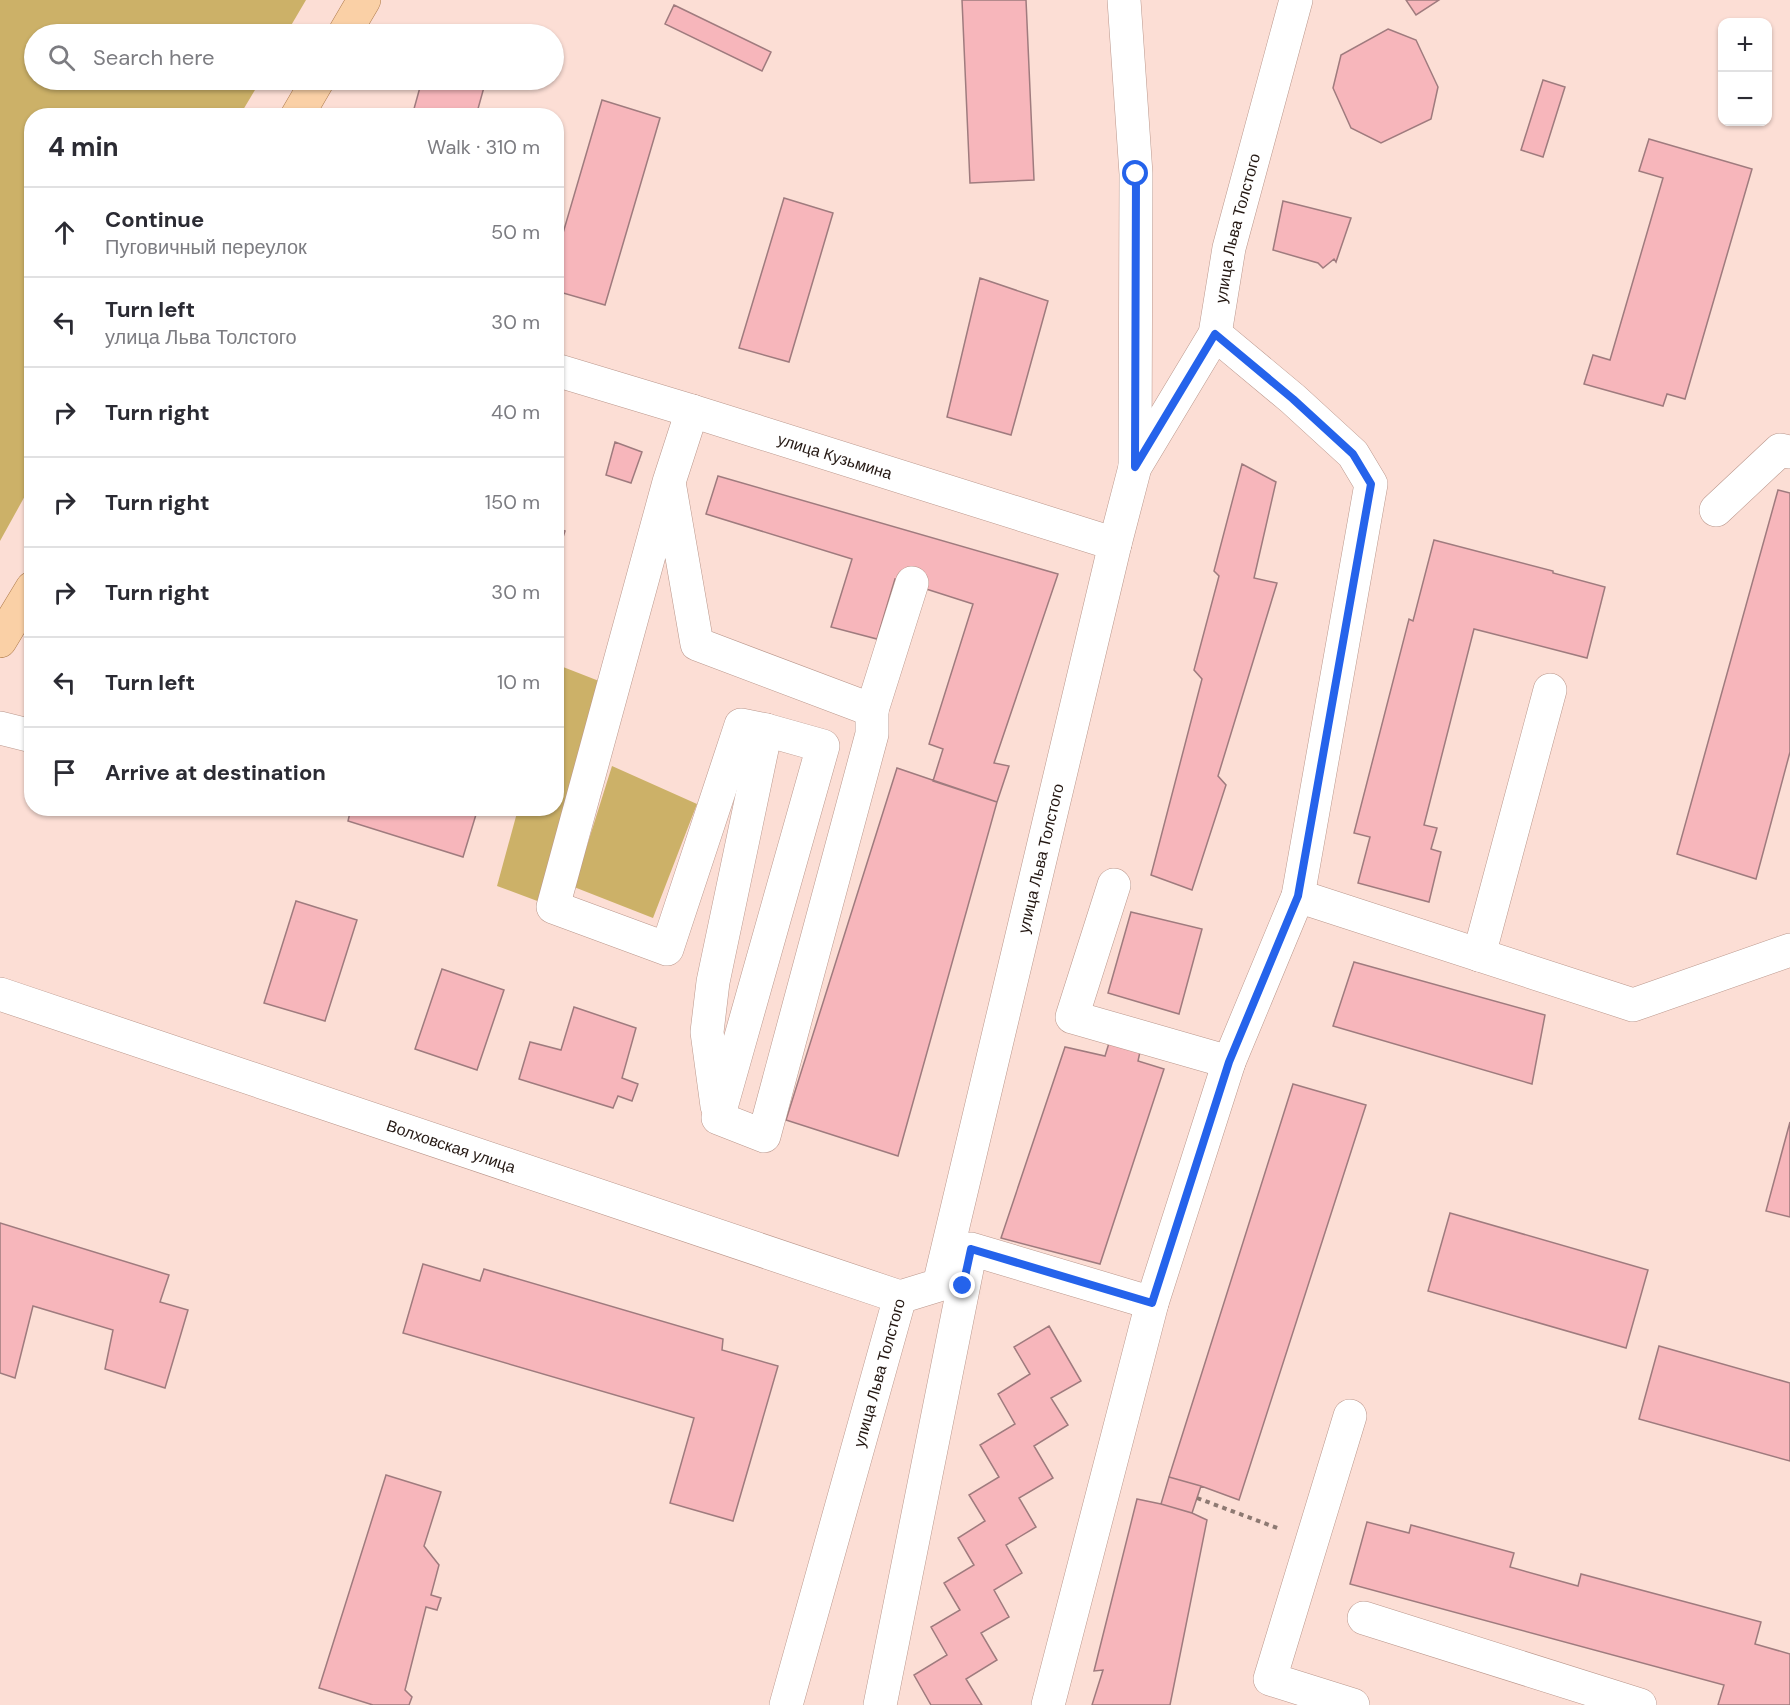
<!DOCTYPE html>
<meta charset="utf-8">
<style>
body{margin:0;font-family:"DM Sans",sans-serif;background:#f2f2f3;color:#2b2b33}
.controls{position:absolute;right:18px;top:18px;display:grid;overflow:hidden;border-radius:12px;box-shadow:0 2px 4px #0004}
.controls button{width:54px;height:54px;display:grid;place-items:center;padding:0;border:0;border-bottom:2px solid #e1e1e2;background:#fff;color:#2b2b33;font:30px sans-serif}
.stop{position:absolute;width:18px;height:18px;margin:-14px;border:4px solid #2563eb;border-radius:50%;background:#fff}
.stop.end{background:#2563eb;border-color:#fff;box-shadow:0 2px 6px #0008}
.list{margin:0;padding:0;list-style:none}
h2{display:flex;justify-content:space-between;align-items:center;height:78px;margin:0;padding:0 24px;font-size:26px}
h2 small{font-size:20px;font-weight:400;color:#7c7c81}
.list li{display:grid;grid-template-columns:39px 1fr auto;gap:18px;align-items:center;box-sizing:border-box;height:90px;padding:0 24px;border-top:2px solid #e1e1e2}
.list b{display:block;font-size:22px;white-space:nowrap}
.list p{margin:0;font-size:20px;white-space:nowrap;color:#7c7c81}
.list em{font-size:20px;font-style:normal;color:#7c7c81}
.icon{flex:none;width:33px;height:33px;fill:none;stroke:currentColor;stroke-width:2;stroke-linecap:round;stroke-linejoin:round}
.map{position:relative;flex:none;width:1790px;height:1705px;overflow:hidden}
.search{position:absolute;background:#fff;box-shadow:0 2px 4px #0004;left:24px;top:24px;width:540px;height:66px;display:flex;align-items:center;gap:15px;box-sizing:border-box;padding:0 21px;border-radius:33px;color:#7c7c81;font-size:22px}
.panel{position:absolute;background:#fff;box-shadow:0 2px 4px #0004;left:24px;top:108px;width:540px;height:708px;border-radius:24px}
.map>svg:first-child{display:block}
.green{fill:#ccb168}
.building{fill:#f7b6bb;stroke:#9f7b7e;stroke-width:1.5}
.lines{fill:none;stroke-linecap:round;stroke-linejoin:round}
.minor-casing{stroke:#ba978c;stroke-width:34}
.major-casing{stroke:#ad7b4c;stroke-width:34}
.path{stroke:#8d7972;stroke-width:4;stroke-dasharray:4.5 4.5;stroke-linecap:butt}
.minor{stroke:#fff;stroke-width:33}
.major{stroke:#fad0a6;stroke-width:33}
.route{stroke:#2563eb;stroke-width:8}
.labels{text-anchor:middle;stroke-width:5;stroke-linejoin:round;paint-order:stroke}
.street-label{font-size:16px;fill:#241813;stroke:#fff}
</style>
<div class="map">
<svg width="1790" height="1705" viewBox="0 0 1790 1705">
<rect width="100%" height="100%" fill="#fcded5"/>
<!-- green -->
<path class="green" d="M 0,0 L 306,0 L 286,34 L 34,34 L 34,80 L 261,80 L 240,115 L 32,116 L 31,485 L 0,541 Z
M 558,665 L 599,681 L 540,902 L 497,886 L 518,809 L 556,808 Z
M 612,766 L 697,804 L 653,918 L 574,887 Z"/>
<!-- building -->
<path class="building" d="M 962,0 L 1026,0 L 1034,180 L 970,183 Z
M 1406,0 L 1439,0 L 1416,15 Z
M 674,5 L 771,52 L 762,71 L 665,24 Z
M 1388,29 L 1416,40 L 1438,87 L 1431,119 L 1381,143 L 1351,128 L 1333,88 L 1341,55 Z
M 422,80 L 486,80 L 476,116 L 412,116 Z
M 1543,80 L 1565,87 L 1543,157 L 1521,150 Z
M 602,100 L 660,118 L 605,305 L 556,291 L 556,257 Z
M 1649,139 L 1752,169 L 1685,399 L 1667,394 L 1663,406 L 1584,384 L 1593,355 L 1610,360 L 1663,178 L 1639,171 Z
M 784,198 L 833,213 L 789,362 L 739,348 Z
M 1283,201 L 1351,218 L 1336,262 L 1334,259 L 1323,268 L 1318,263 L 1273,250 Z
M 980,278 L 1048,301 L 1011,435 L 947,417 Z
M 615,442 L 642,452 L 631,483 L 606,475 Z
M 1242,464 L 1276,482 L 1254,578 L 1277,583 L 1218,776 L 1226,785 L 1192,890 L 1151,875 L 1202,679 L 1194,670 L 1219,576 L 1214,571 Z
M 718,476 L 1058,574 L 994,763 L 1009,766 L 997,802 L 933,781 L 943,749 L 929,744 L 973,604 L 895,579 L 877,639 L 831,627 L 852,559 L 706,514 Z
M 1778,490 L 1790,493 L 1790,752 L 1756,879 L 1677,854 Z
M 556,528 L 565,531 L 556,559 Z
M 1434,540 L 1553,571 L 1553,573 L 1605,587 L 1587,658 L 1474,629 L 1424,825 L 1437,828 L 1431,849 L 1441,852 L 1429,902 L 1358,883 L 1370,837 L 1354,833 L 1409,619 L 1413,621 Z
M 897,768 L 997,802 L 898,1156 L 786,1120 Z
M 351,808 L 478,808 L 463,857 L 348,821 Z
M 296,901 L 357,920 L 325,1021 L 264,1003 Z
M 1131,912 L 1202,929 L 1179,1014 L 1108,993 Z
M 1354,962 L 1545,1015 L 1532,1084 L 1333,1026 Z
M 442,969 L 504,990 L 477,1070 L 415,1049 Z
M 574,1007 L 636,1028 L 622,1078 L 638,1084 L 632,1101 L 618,1096 L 613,1108 L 519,1079 L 530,1042 L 561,1050 Z
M 1109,1043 L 1140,1052 L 1138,1061 L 1164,1069 L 1100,1264 L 1001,1238 L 1065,1047 L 1105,1056 Z
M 1293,1084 L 1366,1105 L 1239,1500 L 1201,1486 L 1169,1477 Z
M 1790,1122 L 1790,1217 L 1766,1211 Z
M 1450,1213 L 1648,1270 L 1626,1348 L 1428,1291 Z
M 0,1223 L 169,1275 L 160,1302 L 188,1310 L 165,1388 L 105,1369 L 113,1330 L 33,1306 L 15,1378 L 0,1373 Z
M 423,1264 L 480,1281 L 484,1269 L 723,1339 L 722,1350 L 778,1366 L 733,1521 L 670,1503 L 694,1418 L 403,1333 Z
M 1049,1326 L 1081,1381 L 1051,1398 L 1068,1425 L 1034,1446 L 1053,1478 L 1019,1498 L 1036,1527 L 1006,1545 L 1022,1573 L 994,1590 L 1009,1617 L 981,1633 L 997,1660 L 966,1679 L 982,1705 L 931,1705 L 914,1675 L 947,1655 L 931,1627 L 960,1610 L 944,1583 L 974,1565 L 958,1538 L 985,1521 L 969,1495 L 999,1477 L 980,1445 L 1015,1424 L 998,1394 L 1030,1374 L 1014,1347 Z
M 1659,1346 L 1790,1383 L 1790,1461 L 1639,1419 Z
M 386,1475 L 441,1492 L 424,1546 L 439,1565 L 431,1595 L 441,1598 L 437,1610 L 426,1607 L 405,1690 L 412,1697 L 409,1705 L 373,1705 L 319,1688 Z
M 1169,1477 L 1201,1486 L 1192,1513 L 1161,1504 Z
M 1137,1499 L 1161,1504 L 1192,1513 L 1207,1520 L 1170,1705 L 1092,1705 L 1103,1670 L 1094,1671 Z
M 1367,1522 L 1409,1533 L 1411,1525 L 1514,1553 L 1510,1567 L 1578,1586 L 1581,1574 L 1761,1622 L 1755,1644 L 1790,1654 L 1790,1705 L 1718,1705 L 1724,1685 L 1350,1584 Z"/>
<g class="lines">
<defs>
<g id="minor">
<path d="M 1124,0 L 1136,174 L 1135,467"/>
<path id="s1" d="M 556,370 L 692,411 L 1115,544"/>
<path d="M 669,482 L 697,644 L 872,710 L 872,734 L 764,1136 L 718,1118 L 823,746 L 766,730 L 741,725 L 667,949 L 553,907 L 669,482 L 692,411"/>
<path d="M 1716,510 L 1780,450 L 1790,452"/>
<path d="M 872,710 L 912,583"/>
<path d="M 0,728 L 32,736"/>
<path d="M 1114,885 L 1072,1017 L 1229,1062"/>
<path d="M 1298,896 L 1633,1005 L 1790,950"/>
<path d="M 1479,955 L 1550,690"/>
<path id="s2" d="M 0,994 L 900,1297"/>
<path d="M 717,1106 L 707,1032 L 713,982 L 766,730"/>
<path d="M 1350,1416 L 1270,1679 L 1353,1705"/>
<path d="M 1364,1618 L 1640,1705"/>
<path id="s3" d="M 786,1705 L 900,1297 L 939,1285 L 1115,544 L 1135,467 L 1215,334 L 1229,248 L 1296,0"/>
<path d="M 880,1705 L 971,1249 L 1152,1303"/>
<path d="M 1048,1705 L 1152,1303 L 1229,1062 L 1298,896 L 1371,484 L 1353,454 L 1293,399 L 1215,334"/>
</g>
<path id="major" d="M 344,34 L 364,0
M 297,116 L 318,80
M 0,641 L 32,588"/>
</defs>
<!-- minor casing -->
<use href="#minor" class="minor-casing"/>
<!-- major casing -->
<use href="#major" class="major-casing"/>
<!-- path -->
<path class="path" d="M 1197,1498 L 1280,1529"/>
<!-- minor -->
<use href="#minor" class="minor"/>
<!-- major -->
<use href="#major" class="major"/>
</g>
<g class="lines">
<!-- route -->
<path class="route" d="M 963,1286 L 971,1249 L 1152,1303 L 1229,1062 L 1298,896 L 1371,484 L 1353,454 L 1293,399 L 1215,334 L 1135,467 L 1136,174"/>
</g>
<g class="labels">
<!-- street labels -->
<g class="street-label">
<text dy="6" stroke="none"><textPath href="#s3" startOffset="1569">улица Льва Толстого</textPath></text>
<text dy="6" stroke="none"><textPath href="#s1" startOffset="292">улица Кузьмина</textPath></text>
<text dy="6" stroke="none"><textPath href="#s3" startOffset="903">улица Льва Толстого</textPath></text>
<text dy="6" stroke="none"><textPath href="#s2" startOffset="476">Волховская улица</textPath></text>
<text dy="6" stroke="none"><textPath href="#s3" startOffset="345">улица Льва Толстого</textPath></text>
</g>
</g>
</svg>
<div class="controls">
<button>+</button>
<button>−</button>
</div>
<div class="stop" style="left:1136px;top:174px"></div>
<div class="stop end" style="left:963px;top:1286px"></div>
<div class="search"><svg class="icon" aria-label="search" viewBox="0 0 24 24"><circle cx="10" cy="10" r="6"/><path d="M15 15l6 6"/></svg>Search here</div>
<section class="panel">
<h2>4 min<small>Walk · 310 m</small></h2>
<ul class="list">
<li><svg class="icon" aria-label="ahead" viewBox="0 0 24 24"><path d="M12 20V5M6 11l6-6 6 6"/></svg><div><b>Continue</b><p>Пуговичный переулок</p></div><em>50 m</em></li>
<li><svg class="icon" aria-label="left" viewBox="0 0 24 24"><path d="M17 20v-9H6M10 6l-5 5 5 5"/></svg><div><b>Turn left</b><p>улица Льва Толстого</p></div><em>30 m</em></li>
<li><svg class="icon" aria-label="right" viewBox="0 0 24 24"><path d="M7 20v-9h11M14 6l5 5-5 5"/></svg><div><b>Turn right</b></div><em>40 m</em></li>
<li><svg class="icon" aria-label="right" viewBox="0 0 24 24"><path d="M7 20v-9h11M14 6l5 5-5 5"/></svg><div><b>Turn right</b></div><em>150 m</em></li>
<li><svg class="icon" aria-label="right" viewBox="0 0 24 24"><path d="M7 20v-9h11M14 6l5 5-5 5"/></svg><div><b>Turn right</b></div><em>30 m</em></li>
<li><svg class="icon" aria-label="left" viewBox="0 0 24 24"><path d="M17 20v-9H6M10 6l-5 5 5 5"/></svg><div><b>Turn left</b></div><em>10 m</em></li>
<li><svg class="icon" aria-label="arrive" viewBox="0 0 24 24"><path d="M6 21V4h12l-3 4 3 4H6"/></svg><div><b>Arrive at destination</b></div></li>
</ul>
</section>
</div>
